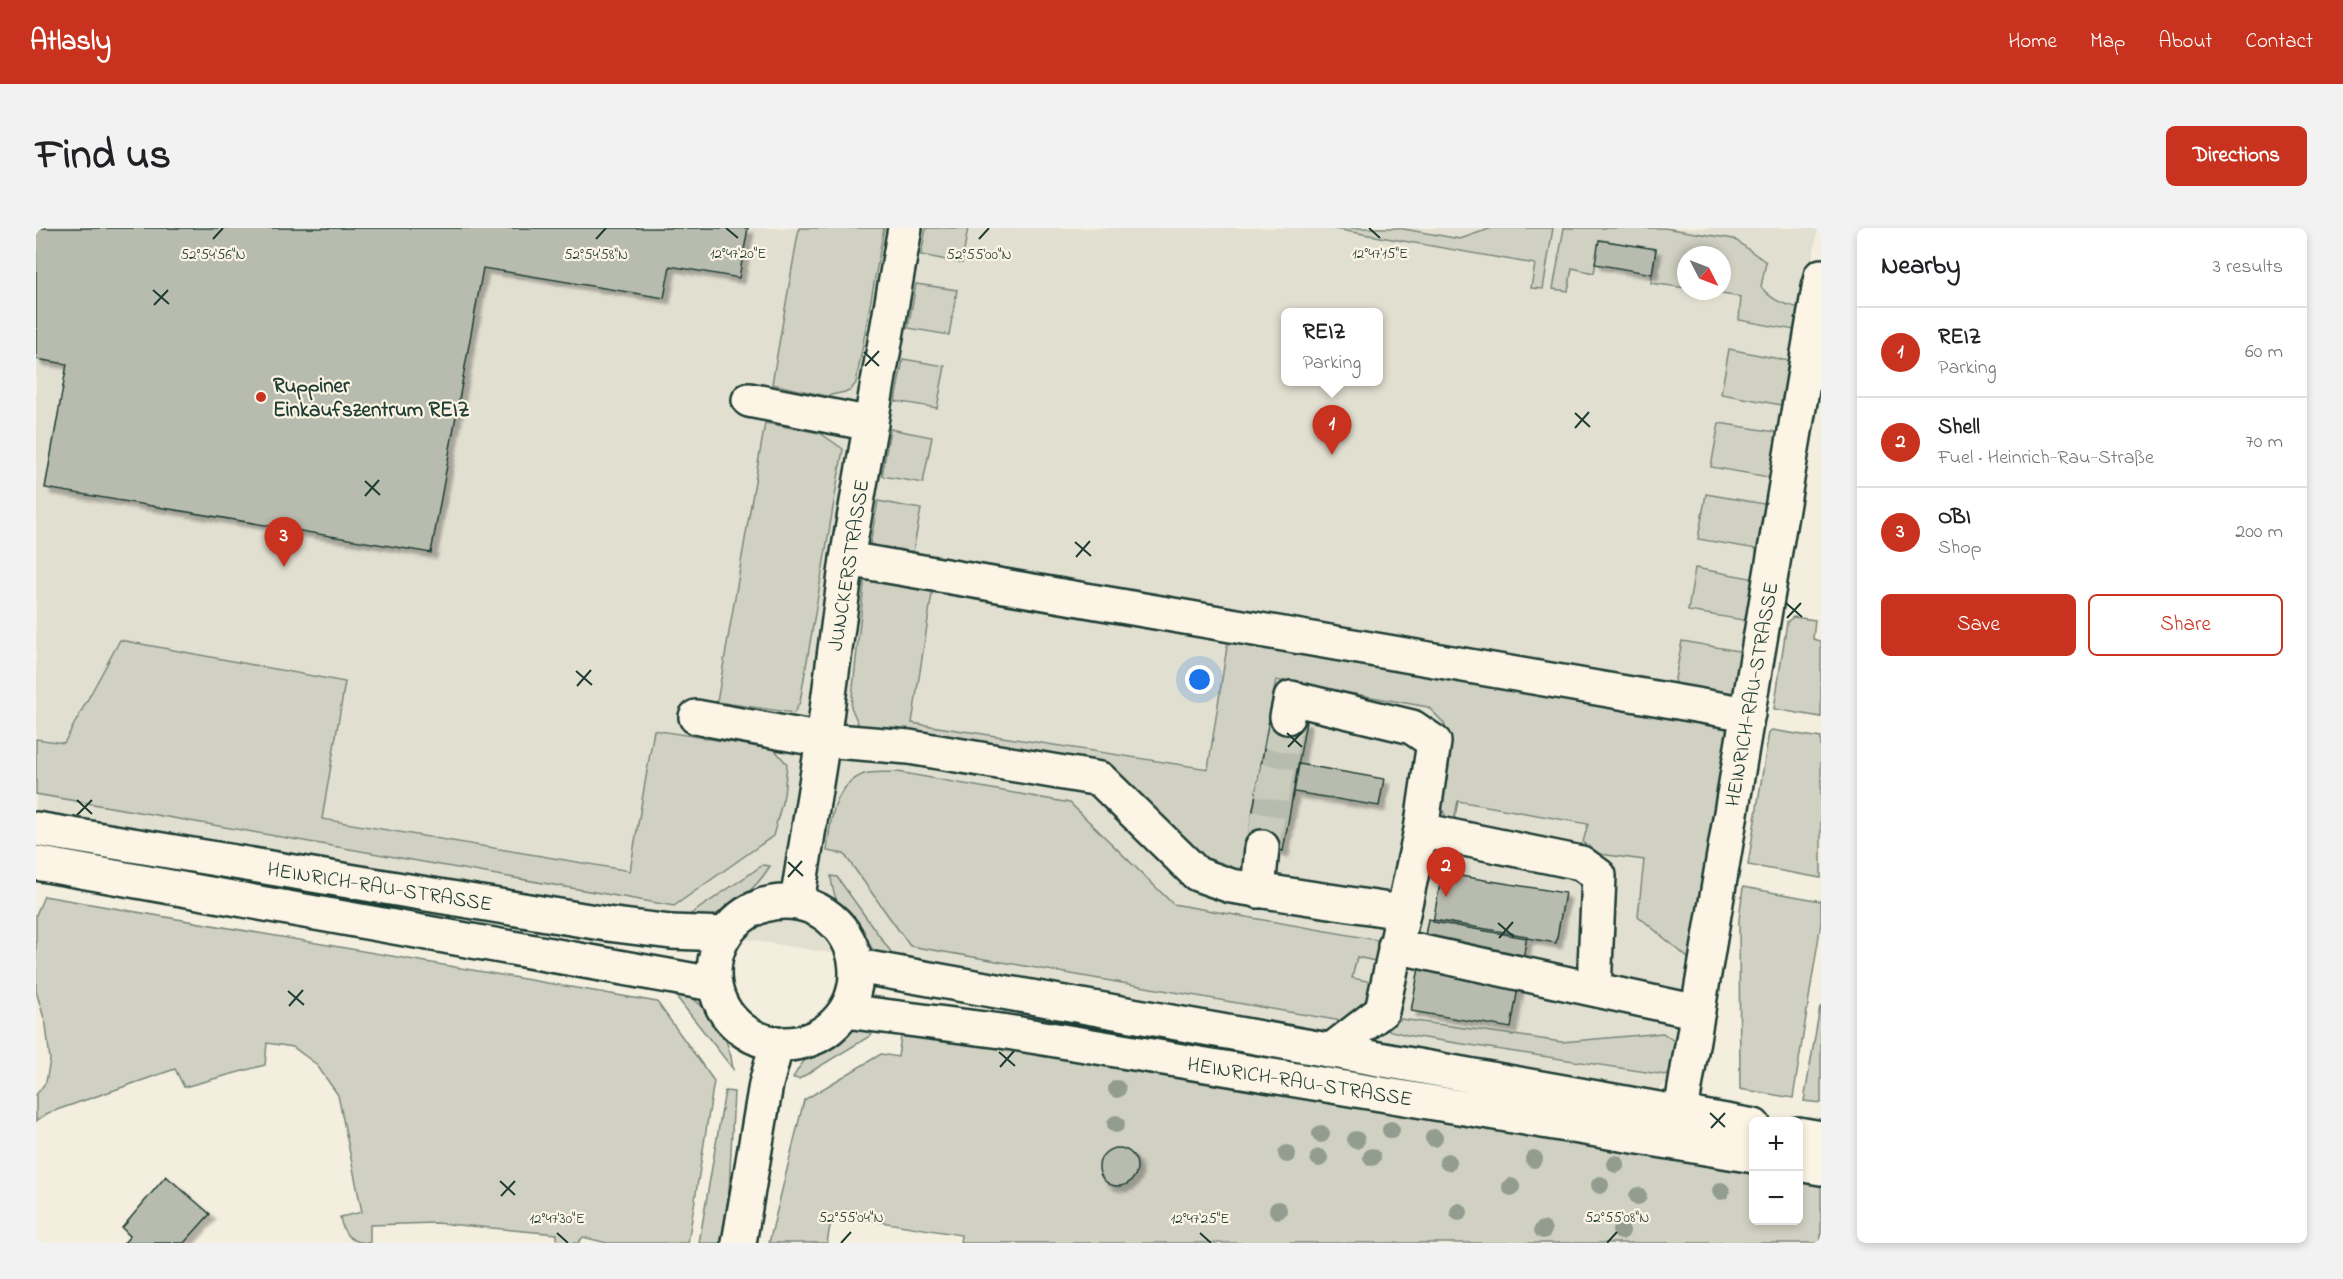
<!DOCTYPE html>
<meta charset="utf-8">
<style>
body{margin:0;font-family:"Indie Flower",sans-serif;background:#f2f2f2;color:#202124}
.controls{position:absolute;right:18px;bottom:18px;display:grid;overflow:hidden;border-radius:9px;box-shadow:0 3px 9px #0003}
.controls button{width:54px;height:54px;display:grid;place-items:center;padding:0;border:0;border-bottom:2px solid #e0e0e0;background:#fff;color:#202124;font:30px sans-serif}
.compass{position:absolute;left:1641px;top:18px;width:54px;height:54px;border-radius:50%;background:#fff;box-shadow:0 3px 9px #0003;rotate:132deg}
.you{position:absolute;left:1164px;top:452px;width:21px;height:21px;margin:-15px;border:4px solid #fff;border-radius:50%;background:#1a73e8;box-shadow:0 0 0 9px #1a73e833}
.badge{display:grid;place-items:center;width:39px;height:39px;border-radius:50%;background:#c8321e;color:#fff;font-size:20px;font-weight:700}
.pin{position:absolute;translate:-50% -50px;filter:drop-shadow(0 2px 3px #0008)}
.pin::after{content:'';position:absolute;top:32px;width:21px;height:18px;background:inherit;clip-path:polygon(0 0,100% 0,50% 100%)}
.popup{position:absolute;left:1245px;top:80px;width:102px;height:78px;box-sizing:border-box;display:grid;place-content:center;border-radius:9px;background:#fff;filter:drop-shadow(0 2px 4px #0005);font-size:20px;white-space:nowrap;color:#757577}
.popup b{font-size:22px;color:#202124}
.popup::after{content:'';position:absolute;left:50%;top:100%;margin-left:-12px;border:12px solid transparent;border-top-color:#fff}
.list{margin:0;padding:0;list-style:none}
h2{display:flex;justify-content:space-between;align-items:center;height:78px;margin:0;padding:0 24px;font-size:26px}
h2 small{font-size:20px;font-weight:400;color:#757577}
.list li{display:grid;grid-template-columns:39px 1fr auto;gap:18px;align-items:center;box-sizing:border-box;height:90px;padding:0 24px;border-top:2px solid #e0e0e0}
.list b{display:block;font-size:22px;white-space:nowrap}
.list p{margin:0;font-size:20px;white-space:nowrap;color:#757577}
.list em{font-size:20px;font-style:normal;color:#757577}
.actions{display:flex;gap:12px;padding:18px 24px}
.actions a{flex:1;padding:14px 0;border:2px solid #c8321e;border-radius:9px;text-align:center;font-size:21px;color:#c8321e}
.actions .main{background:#c8321e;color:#fff}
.map{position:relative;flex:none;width:1785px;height:1015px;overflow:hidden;border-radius:9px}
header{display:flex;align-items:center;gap:36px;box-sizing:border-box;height:84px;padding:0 30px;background:#c8321e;color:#fff}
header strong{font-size:28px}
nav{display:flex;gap:33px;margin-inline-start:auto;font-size:21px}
.intro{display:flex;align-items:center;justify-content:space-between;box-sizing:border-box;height:144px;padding:0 36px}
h1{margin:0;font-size:42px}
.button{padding:15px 27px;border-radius:9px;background:#c8321e;color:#fff;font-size:21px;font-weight:700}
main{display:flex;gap:36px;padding:0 36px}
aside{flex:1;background:#fff;border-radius:9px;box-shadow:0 3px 9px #0003}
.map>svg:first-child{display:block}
.built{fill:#e1dfd0;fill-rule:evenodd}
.green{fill:#d0d1c2;stroke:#78877b;stroke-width:1.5}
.building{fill:#b8bcae;stroke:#1f3d34;stroke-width:1.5;filter:url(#shadow)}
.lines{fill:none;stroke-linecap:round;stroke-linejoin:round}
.minor-tunnel{stroke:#c9cbbc;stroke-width:33;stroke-dasharray:33 16;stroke-linecap:butt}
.minor-casing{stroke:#1f3d34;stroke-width:38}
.major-casing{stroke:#1f3d34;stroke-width:38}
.minor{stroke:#fcf5e5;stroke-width:33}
.major{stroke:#fcf5e5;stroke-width:33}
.tree{fill:#929d90}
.ticks{fill:none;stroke:#1f3d34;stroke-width:2}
.poi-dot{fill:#c8321e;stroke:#fcf5e5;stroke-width:2}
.labels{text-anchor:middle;stroke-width:4.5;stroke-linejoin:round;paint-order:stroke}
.poi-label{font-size:21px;font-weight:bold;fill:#1f3d34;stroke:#fcf5e5;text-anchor:start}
.street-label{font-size:21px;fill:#1f3d34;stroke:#fcf5e5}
.ticks-label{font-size:15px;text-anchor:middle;fill:#1f3d34;stroke:#fcf5e5;stroke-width:4.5;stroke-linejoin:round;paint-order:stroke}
</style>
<header>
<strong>Atlasly</strong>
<nav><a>Home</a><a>Map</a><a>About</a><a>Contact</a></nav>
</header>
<div class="intro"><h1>Find us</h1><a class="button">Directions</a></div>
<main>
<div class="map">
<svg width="1785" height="1015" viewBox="0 0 1785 1015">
<defs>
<filter id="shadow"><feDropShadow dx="5.5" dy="5.5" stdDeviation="1.5" flood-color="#0004"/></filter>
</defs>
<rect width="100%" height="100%" fill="#f3eede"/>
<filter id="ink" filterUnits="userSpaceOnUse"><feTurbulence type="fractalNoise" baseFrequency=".0167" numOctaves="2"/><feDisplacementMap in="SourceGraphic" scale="12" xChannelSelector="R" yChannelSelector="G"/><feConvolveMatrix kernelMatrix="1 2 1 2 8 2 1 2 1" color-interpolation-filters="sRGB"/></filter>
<g filter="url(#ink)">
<!-- built -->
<path class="built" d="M 0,0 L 1782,0 L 1636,848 L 1620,866 L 852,734 L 0,598 ZM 1650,27 L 1686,27 L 1686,63 L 1650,63 ZM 1250,85 L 1342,85 L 1342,154 L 1250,154 Z"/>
<!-- green -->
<path class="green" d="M 763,0 L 848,0 L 820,155 L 814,163 L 790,168 L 736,156 Z
M 890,0 L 932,0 L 926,35 L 885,27 Z
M 1293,0 L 1362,0 L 1424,11 L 1456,0 L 1517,0 L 1507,61 L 1495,60 L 1499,36 Z
M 1528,0 L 1628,0 L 1698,11 L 1730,34 L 1725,59 C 1737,74 1750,77 1768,81 L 1764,103 L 1703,92 L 1705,69 L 1666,63 L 1686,63 L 1686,27 L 1650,27 L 1650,60 L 1615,55 L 1620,21 L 1564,12 L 1558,45 L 1536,40 L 1532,63 L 1517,61 Z
M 880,56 L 921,62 L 913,107 L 872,100 Z
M 1693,121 L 1758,134 L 1751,178 L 1685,166 Z
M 867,131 L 909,138 L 901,180 L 859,173 Z
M 729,195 L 784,205 L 807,221 L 764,474 L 758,485 L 681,474 Z
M 1683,195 L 1746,205 L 1738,250 L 1675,239 Z
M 854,201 L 896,209 L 887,255 L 846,248 Z
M 1670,266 L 1734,277 L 1726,322 L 1662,311 Z
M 842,273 L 885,281 L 876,329 L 833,322 Z
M 1659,340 L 1720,351 L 1713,393 L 1652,383 Z
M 829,347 L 897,359 L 876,495 L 1172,541 L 1193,406 L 1696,501 L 1658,735 L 1602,688 L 1608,632 L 1556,625 L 1547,614 L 1552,596 L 1422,573 L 1416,603 L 1402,571 L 1412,510 L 1408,495 L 1392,479 L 1240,452 L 1211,616 L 1214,638 L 1201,660 L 1066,557 L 825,502 L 815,479 Z
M 1757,389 L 1779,392 L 1777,411 L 1785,413 L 1785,489 L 1738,481 L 1751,394 Z
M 84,412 L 309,454 L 286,591 L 594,643 L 618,502 L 738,521 L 751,536 L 748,567 L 737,608 L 638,678 L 0,566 L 0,511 L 28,515 Z
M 1646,413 L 1708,424 L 1699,472 L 1637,462 Z
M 1736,502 L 1785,510 L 1785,650 L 1712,637 L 1733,504 Z
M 862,544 L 1034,575 L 1137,676 L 1347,713 L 1344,734 L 1321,729 L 1316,750 L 1341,755 L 1339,769 L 1311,794 L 874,718 L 808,626 L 791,623 C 794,594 797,558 828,546 C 838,543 852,545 862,544 Z
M 727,637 L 734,638 C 718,664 696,680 668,692 L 652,688 Z
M 795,648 L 801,649 L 855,724 L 854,732 C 825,718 797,680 795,648 Z
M 1707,659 L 1785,673 L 1785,695 L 1757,870 L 1704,861 L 1703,692 Z
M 8,668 L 621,774 L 678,853 L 652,1015 L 571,1015 L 547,1009 L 542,1015 L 521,1015 L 521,1006 L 400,995 L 334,997 L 334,1015 C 316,1015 307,1008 304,989 L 326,984 L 302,867 L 280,836 L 257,819 L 231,815 L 229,837 L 148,859 L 139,841 L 12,885 L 0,893 L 0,867 L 10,854 L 14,832 L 10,797 L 0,763 L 0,687 Z
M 640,761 C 673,776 693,805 697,841 L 639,767 Z
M 1784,779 L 1785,779 L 1785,875 L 1768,873 Z
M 1365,791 L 1526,814 L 1627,805 L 1642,816 L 1636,848 L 1375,808 L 1351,802 Z
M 829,799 L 842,799 L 834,808 L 763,851 L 757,850 C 769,824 801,804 829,799 Z
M 866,801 L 1717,946 L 1718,992 L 1762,992 L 1763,954 L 1785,958 L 1785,1015 L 924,1015 L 925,1007 L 796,986 L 791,1015 L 733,1015 L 768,872 L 845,826 L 862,829 Z
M 689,863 L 698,864 L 693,963 L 687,1011 L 683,1015 L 663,1015 Z"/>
<!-- building -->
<path class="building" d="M 0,0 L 712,0 L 703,50 L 634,38 L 628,70 L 447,40 L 395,325 L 9,260 L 31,136 L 0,131 Z
M 1563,12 L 1620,21 L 1616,46 L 1559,36 Z
M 1234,487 L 1270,493 L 1247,623 L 1211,616 Z
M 1263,536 L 1348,551 L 1343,578 L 1258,564 Z
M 1406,645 L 1529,665 L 1520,715 L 1397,694 Z
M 1392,691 L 1491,708 L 1475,800 L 1375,783 Z
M1063 939a19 19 0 1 1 38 0a19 19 0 1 1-38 0Z
M 130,948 L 174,986 L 148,1015 L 88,1015 L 94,1008 L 86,1000 Z"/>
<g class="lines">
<!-- minor-tunnel -->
<path class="minor-tunnel" d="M 1226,619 L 1251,489"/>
<defs>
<path id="minor" d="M 713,172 L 835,196
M 811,331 L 1712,486
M 660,489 L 787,512 L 873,519 L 1064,551 L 1161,646 L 1195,658 L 1366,684
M 1251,489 L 1255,470 L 1376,499 L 1398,514 L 1385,602 L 1346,783 L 1294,823
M 1385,602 L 1545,635 L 1563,648 L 1558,761
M 1222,663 L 1226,619
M 761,674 L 787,512 L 811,331 L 869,0
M 1359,718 L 1662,784
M 1640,913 L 1785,48
M 703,1015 L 730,856 L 741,815"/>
<path id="major" d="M 0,601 L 571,696 L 635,704 L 689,706
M 0,635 L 677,756
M678 745a71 71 0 1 1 142 0a71 71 0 1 1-142 0Z
M 821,738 L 1718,898
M 809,783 L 965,803 L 1718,928
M 1762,906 L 1785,910
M 1762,936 L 1785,940"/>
</defs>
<!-- minor casing -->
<use href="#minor" class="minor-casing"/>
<!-- major casing -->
<use href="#major" class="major-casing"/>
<!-- minor -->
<use href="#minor" class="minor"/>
<!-- major -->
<use href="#major" class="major"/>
</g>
<!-- trees -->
<g class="tree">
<circle cx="1081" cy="861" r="9"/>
<circle cx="1080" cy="896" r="9"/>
<circle cx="1355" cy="902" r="9"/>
<circle cx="1285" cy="906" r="9"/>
<circle cx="1398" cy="910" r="9"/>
<circle cx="1320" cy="912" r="9"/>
<circle cx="1251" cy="926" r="9"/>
<circle cx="1336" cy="929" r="9"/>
<circle cx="1283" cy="930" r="9"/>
<circle cx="1498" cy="931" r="9"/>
<circle cx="1412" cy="934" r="9"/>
<circle cx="1580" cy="936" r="9"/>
<circle cx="1564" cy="957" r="9"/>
<circle cx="1475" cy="959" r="9"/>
<circle cx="1685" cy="963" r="9"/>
<circle cx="1602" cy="968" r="9"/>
<circle cx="1242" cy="982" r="9"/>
<circle cx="1423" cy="984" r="9"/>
<circle cx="1507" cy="1002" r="9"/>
<circle cx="1585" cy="1003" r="9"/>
</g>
</g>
<!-- ticks -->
<path class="ticks" d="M 690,0 L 702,10M 1333,0 L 1344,10M 177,11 L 187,0M 560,11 L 570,0M 943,11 L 953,0M 117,62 L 133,76M 118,77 L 132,62M 828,124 L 843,138M 829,138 L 843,123M 1539,185 L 1554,199M 1539,200 L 1553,184M 329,253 L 344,267M 329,268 L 343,252M 1039,314 L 1055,328M 1040,329 L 1054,313M 1750,375 L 1766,389M 1751,390 L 1765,375M 540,443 L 556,457M 541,458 L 555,442M 1251,505 L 1266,519M 1252,519 L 1266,504M 41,572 L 56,586M 41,587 L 56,572M 752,634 L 767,648M 752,649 L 766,633M 1462,695 L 1478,709M 1463,710 L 1477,694M 252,763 L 268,777M 253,778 L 267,762M 963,824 L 979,838M 964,839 L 978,823M 1674,885 L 1689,899M 1675,900 L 1689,885M 464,953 L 479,967M 465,968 L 479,953M 521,1005 L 532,1015M 1164,1005 L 1175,1015M 805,1015 L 815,1004M 1571,1015 L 1581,1004"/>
<!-- markers -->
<circle class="poi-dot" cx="225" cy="169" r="6"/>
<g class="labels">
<!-- poi labels -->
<g class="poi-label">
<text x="237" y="164">Ruppiner<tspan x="237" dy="24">Einkaufszentrum REIZ</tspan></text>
</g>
<!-- street labels -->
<g class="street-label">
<text transform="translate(812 337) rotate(-81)" y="7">JUNCKERSTRASSE</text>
<text transform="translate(1715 466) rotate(-80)" y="7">HEINRICH-RAU-STRASSE</text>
<text transform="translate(344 658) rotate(9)" y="7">HEINRICH-RAU-STRASSE</text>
<text transform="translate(1264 853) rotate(9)" y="7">HEINRICH-RAU-STRASSE</text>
</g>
</g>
<g class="ticks-label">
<text x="1344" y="30">12°47'15"E</text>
<text x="702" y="30">12°47'20"E</text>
<text x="177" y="31">52°54'56"N</text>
<text x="560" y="31">52°54'58"N</text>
<text x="943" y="31">52°55'00"N</text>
<text x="815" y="994">52°55'04"N</text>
<text x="1581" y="994">52°55'08"N</text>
<text x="521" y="995">12°47'30"E</text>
<text x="1164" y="995">12°47'25"E</text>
</g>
</svg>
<div class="controls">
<button>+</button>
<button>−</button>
</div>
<svg class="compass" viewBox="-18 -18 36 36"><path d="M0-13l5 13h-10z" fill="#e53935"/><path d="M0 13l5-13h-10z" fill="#757577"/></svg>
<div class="you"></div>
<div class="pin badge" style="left:1296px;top:227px">1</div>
<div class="popup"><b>REIZ</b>Parking</div>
<div class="pin badge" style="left:1410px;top:669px">2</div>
<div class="pin badge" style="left:248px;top:339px">3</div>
</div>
<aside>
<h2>Nearby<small>3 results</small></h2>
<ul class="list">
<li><span class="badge">1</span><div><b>REIZ</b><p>Parking</p></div><em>60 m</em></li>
<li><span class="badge">2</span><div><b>Shell</b><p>Fuel · Heinrich-Rau-Straße</p></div><em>70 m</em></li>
<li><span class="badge">3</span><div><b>OBI</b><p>Shop</p></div><em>200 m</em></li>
</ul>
<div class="actions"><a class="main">Save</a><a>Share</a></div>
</aside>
</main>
